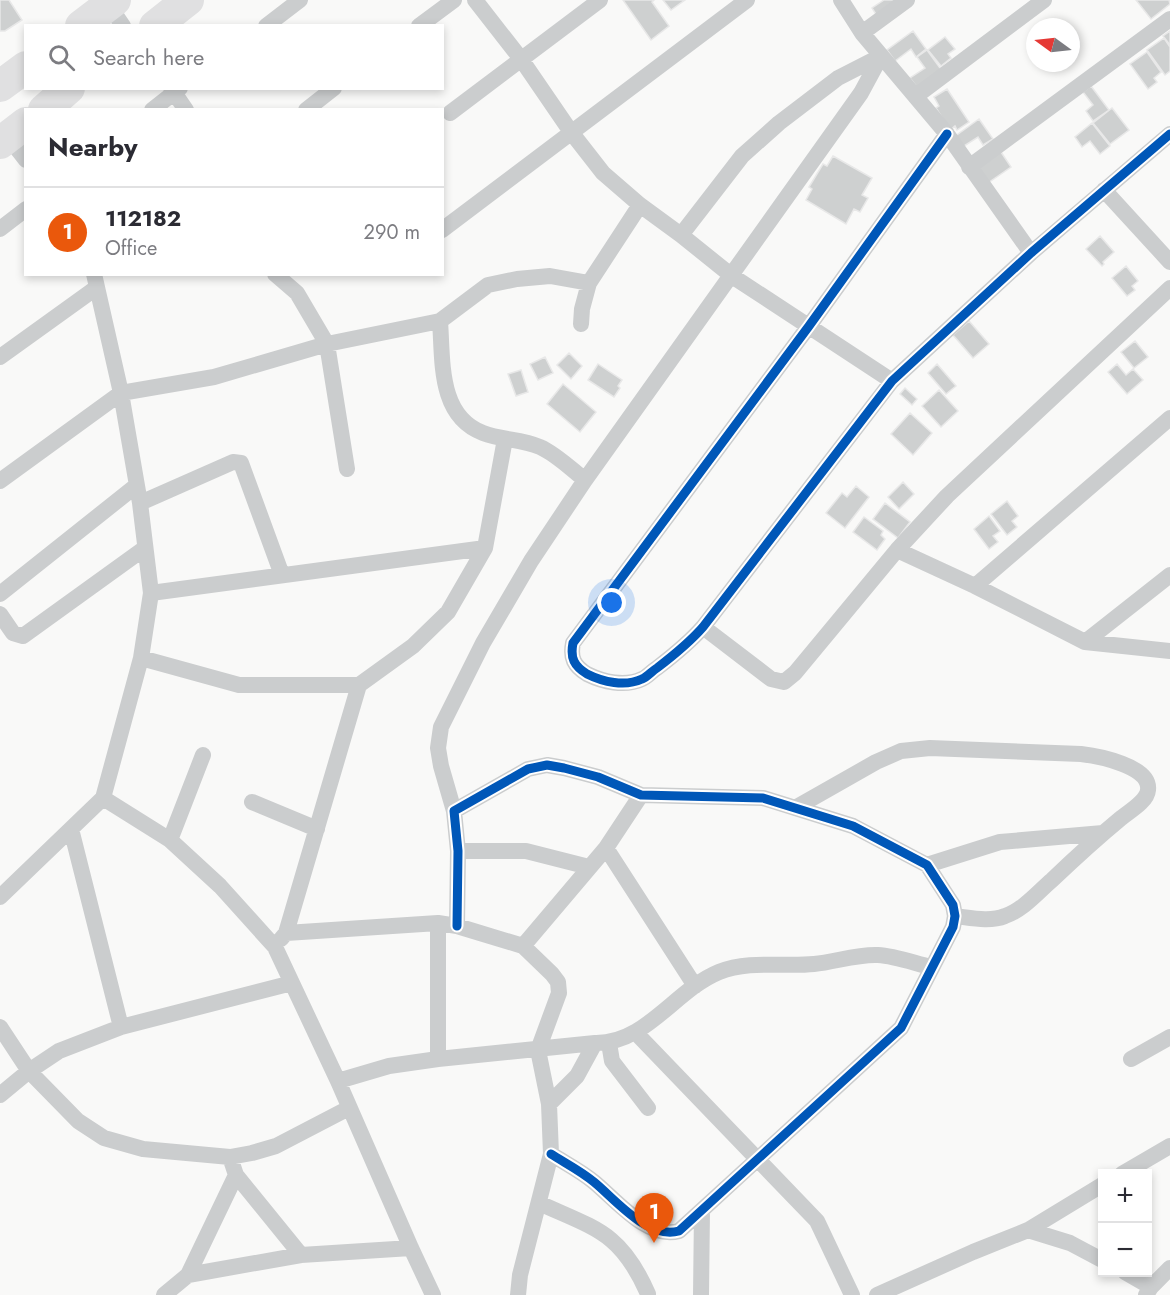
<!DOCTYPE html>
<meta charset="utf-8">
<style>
body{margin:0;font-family:Jost,sans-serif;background:#f2f2f3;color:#2b2b33}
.controls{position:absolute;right:18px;bottom:18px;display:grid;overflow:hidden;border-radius:0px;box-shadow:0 3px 9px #0003}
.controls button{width:54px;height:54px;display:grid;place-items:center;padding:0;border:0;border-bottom:2px solid #e1e1e2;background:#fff;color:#2b2b33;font:30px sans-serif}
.compass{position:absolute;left:1026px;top:18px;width:54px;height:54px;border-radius:50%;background:#fff;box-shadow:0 3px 9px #0003;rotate:285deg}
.you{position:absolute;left:612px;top:603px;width:21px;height:21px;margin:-15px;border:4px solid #fff;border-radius:50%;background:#1a73e8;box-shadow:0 0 0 9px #1a73e833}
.badge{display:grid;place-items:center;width:39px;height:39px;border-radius:50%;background:#ea580c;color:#fff;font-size:20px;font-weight:700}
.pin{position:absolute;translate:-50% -50px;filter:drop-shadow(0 2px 3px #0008)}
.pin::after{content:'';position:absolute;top:32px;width:21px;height:18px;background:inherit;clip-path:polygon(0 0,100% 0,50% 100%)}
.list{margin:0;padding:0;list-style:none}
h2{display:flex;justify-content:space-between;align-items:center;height:78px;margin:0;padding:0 24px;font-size:26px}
h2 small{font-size:20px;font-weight:400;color:#7c7c81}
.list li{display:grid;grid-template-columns:39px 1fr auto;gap:18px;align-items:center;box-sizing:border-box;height:90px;padding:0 24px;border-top:2px solid #e1e1e2}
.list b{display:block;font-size:22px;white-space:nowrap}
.list p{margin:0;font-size:20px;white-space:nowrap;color:#7c7c81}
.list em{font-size:20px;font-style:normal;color:#7c7c81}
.icon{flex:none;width:33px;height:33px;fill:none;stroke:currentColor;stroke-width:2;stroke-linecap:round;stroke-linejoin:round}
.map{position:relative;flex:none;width:1170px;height:1295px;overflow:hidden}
.search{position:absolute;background:#fff;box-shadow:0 3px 9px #0003;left:24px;top:24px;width:420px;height:66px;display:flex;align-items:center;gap:15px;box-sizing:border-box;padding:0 21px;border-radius:0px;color:#7c7c81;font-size:22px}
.panel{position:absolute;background:#fff;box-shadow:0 3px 9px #0003;left:24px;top:108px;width:420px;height:168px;border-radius:0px}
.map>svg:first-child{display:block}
.building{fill:#ced0d0;stroke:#e8e8e8;stroke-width:1.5}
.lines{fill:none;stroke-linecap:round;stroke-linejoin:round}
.street{stroke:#cbcdce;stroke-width:16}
.highway{stroke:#e0e0e1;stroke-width:32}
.cycleway-casing{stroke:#fff;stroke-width:13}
.cycleway{stroke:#0057b8;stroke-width:9}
</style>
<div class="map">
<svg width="1170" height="1295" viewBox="0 0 1170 1295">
<rect width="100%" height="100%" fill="#f9f9f8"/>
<!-- building -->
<path class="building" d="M 0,0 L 9,0 L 22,20 L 5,31 L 0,31 Z
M 623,0 L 654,0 L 652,2 L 669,26 L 651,40 Z
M 663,0 L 685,0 L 671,10 Z
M 884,0 L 901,0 L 877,16 L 872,8 Z
M 1136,0 L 1169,0 L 1170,4 L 1151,19 Z
M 913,31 L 926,49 L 916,57 L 911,49 L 895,61 L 887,50 Z
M 1170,31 L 1170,45 L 1163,36 Z
M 945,37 L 955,49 L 948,54 L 951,58 L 941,66 L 928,50 Z
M 1164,38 L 1170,47 L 1170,71 L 1165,75 L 1147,50 Z
M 927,50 L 943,72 L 919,90 L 910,78 L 925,68 L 917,57 Z
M 1147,52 L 1161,72 L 1154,78 L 1157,82 L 1148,89 L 1130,64 Z
M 1091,86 L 1109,110 L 1093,121 L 1086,111 L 1093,105 L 1083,92 Z
M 947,89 L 969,122 L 957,130 L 955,126 L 950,130 L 936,108 L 939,106 L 934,97 Z
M 1112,108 L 1129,130 L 1110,144 L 1093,123 Z
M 979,119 L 993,139 L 983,145 L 978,137 L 961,148 L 954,137 Z
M 1092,123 L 1110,146 L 1100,154 L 1090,141 L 1082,147 L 1075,137 Z
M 999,149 L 1011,167 L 985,185 L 975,169 Z
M 833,156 L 872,178 L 862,195 L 868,198 L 860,212 L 854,209 L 846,224 L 806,200 L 812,189 L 809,187 L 823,164 L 827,166 Z
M 1100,236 L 1114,252 L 1103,262 L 1104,264 L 1102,266 L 1086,249 Z
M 1126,266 L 1138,281 L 1132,286 L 1135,290 L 1127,296 L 1112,278 Z
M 969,321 L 989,344 L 973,358 L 953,335 Z
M 1135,341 L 1148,357 L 1134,368 L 1121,352 Z
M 569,353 L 582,366 L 571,379 L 557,365 Z
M 545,357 L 553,373 L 538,380 L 530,364 Z
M 598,364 L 622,380 L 618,386 L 620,388 L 614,397 L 588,380 Z
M 937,364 L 956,386 L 946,394 L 928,373 Z
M 1117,364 L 1126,375 L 1133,369 L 1143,380 L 1127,394 L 1108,372 Z
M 521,370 L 528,392 L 516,396 L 508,374 Z
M 563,384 L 596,412 L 580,432 L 547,404 Z
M 905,388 L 917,399 L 912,405 L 900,394 Z
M 939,390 L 958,411 L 941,427 L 922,406 Z
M 910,413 L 932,433 L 913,455 L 891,434 Z
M 903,482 L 914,494 L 899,509 L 888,497 Z
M 856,486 L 869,497 L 845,528 L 826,513 L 842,493 L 847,497 Z
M 1007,501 L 1018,516 L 1012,521 L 1017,527 L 1007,535 L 991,514 Z
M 885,503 L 910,522 L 898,538 L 873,519 Z
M 989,516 L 1000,531 L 993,536 L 998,542 L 989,549 L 974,529 Z
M 864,517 L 883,531 L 881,535 L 885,539 L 877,550 L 853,532 Z"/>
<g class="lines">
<!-- street -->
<path class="street" d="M 475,0 L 521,59 L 571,132 L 603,173 L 640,205 L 681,235 L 732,276 L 892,381
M 841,0 L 862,33 L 947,134 L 1031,253
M 106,1 L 123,26
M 266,26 L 300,0
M 419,26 L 454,0
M 862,33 L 907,0
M 171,88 L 186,110
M 916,96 L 1044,0
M 152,110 L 180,88
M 306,110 L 334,88
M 450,113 L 600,0
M 947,134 L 809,326 L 573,643 C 570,658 574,666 587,674 C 603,682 625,687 642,679 C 647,677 652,671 657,668 C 674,655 689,643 703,627 L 892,381 L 1031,253 L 1170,134
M 8,137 L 26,160
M 969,167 L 1170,19
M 1104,190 L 1170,262
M 0,229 L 26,209
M 442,230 L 747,0
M 681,235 L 742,156 L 779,123 L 838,78 L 881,56
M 275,274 L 297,293 L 327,344 L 347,469
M 440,321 C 443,361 438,416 483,433 C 501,440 522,439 540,447 C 556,454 571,469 585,480
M 581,324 L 582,309 L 589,283
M 0,357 L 96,288
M 0,481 L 121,393 L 214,377 L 327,344 L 440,321 L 488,285 L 517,279 L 550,276 L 589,283 L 640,205
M 140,503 L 233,462 L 241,463 L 282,575
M 897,550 L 975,586 L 1085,642 L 1170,651
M 975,586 L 1170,418
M 151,593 L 485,548
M 0,594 L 137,485
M 0,614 L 13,633 L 23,636 L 145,548
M 703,627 L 771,679 L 784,682 L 795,673 L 897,550 L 947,496 L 1170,288
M 1085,642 L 1170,575
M 141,658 L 239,685 L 359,685
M 103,798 L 170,840 L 220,886 L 275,947 L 338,1081 L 411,1248 L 433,1295
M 252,802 L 317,829
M 795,808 L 876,762 L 901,751 L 930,748 L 1081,754 C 1098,756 1151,766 1148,790 C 1147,802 1128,812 1120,819 C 1097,838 1074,859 1052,880 C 1038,892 1023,910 1005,916 C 990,922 972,918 955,916
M 454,811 L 441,766 L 438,748 L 441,727 L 483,643 L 531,561 L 585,480 L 861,93 L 881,56
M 71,829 L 121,1027
M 170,840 L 203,755
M 606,848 L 695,986
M 458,851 L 526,851 L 589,867
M 927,865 L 1000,842 L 1103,833
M 0,897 L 103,798 L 141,658 L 151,593 L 140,503 L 121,393 L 94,274
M 457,926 L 458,851 L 454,811 L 528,769 L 547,765 L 564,768 L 598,777 L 641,795 L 763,798 L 853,826 L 927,865 L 953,905 L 955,916 L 953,927 L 901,1028 L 679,1231 C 648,1240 616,1200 594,1182 C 581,1171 565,1163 551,1154
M 286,933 L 438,923 L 457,926 L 523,946 L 552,974 L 558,982 L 559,993 L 538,1050 L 549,1104 L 551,1154 L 520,1275 L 518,1295
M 281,939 L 286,933 L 359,685 L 413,646 L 448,612 L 485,548 L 505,439
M 523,946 L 606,848 L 641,795
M 0,1027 L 29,1071 L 78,1121 L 104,1138 L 143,1149 L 230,1157 L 252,1153 L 276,1146 L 349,1108
M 636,1033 L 817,1221 L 852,1295
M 609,1043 L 612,1061 L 648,1108
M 438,1059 L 438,923
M 1131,1059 L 1170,1037
M 338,1081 L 389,1066 L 438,1059 L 595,1043 C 646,1044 675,990 719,972 C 749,960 784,967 814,964 C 835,962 857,954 878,955 C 895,956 914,963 931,967
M 0,1095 L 29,1071 L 59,1051 L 121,1027 L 292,983
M 549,1104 L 577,1076 L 595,1043
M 1122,1174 L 1170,1146
M 236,1175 L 301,1255
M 539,1203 C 596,1229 621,1232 648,1294
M 1028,1230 L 1102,1185
M 1125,1272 L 1151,1287
M 188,1275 L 301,1255 L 411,1248
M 164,1295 L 188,1275 L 236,1175 L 230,1157
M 701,1295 L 702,1211
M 877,1295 L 973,1252 L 1028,1230 L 1070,1243 L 1102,1260
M 1146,1295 L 1151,1287 L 1170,1268"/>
<!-- highway -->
<path class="highway" d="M 81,26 L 115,0
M 155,26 L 188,0
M 0,86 L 26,67
M 44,110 L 69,88
M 0,143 L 26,123"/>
<defs>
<path id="cycleway" d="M 947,134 L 809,326 L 573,643 C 570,658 574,666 587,674 C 603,682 625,687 642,679 C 647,677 652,671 657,668 C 674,655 689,643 703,627 L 892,381 L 1031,253 L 1170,134
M 457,926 L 458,851 L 454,811 L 528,769 L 547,765 L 564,768 L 598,777 L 641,795 L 763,798 L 853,826 L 927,865 L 953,905 L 955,916 L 953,927 L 901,1028 L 679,1231 C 648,1240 616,1200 594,1182 C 581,1171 565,1163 551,1154"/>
</defs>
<!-- cycleway casing -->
<use href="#cycleway" class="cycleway-casing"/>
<!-- cycleway -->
<use href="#cycleway" class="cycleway"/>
</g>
</svg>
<div class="controls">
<button>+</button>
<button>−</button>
</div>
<svg class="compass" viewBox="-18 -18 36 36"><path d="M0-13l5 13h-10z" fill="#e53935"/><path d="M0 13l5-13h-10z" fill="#7c7c81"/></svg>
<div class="you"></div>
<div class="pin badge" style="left:654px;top:1243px">1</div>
<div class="search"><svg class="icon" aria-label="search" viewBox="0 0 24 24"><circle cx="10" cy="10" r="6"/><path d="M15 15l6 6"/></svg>Search here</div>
<section class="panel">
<h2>Nearby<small></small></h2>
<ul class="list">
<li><span class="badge">1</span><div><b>112182</b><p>Office</p></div><em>290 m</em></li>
</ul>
</section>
</div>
